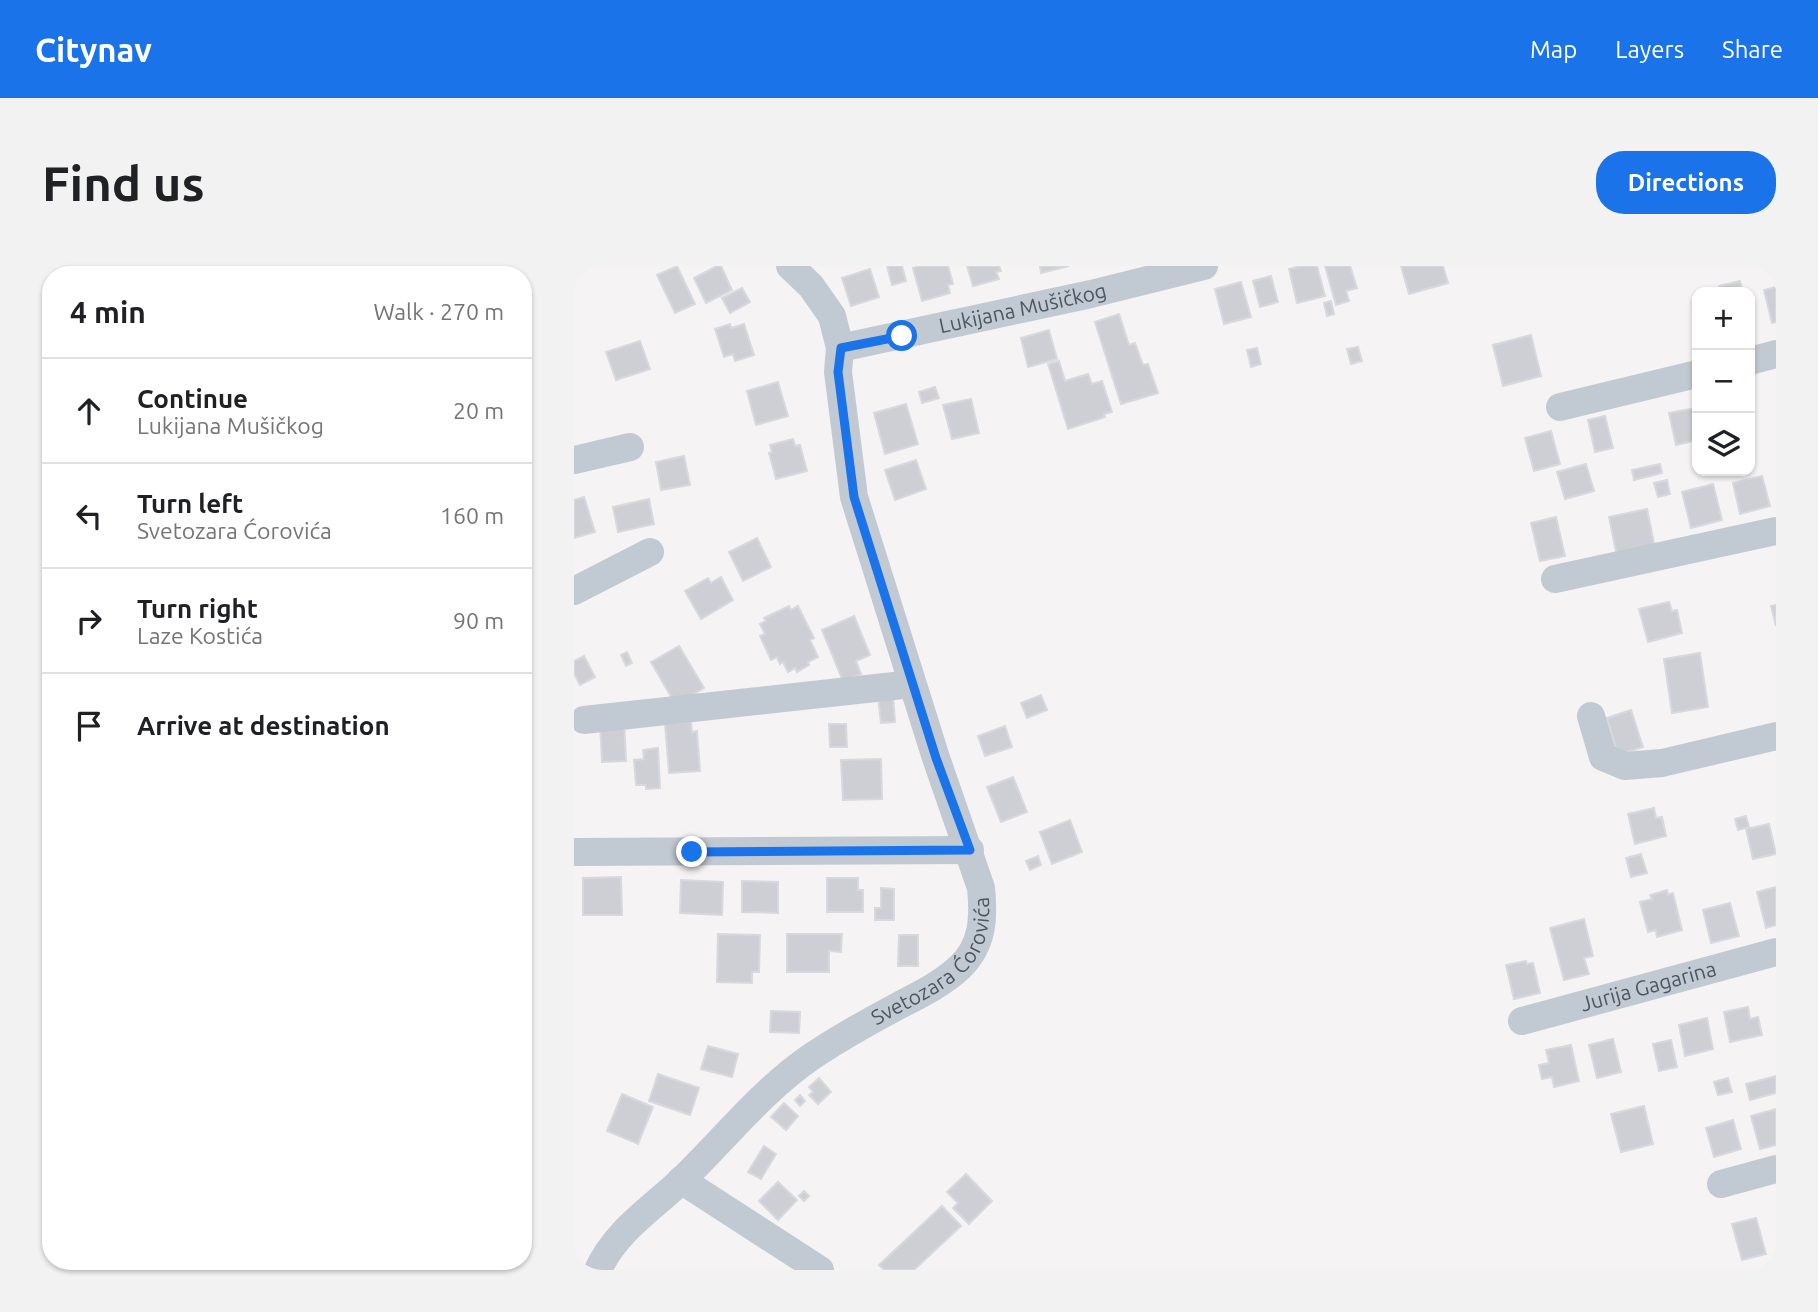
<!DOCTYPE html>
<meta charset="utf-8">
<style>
body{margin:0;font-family:Ubuntu,sans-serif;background:#f2f2f2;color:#202124}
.controls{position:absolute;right:21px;top:21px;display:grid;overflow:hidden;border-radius:14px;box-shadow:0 2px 5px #0004}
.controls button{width:63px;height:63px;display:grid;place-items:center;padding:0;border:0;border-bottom:2px solid #e0e0e0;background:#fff;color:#202124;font:35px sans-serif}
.stop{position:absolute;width:21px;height:21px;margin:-16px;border:5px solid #1a73e8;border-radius:50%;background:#fff}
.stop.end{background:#1a73e8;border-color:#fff;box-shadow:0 2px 7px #0008}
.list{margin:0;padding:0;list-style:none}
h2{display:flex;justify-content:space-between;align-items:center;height:91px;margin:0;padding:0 28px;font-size:30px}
h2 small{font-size:23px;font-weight:400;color:#757577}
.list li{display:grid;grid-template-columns:46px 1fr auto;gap:21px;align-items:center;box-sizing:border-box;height:105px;padding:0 28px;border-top:2px solid #e0e0e0}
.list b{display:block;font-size:26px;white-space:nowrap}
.list p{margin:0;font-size:23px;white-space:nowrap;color:#757577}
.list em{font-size:23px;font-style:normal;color:#757577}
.icon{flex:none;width:38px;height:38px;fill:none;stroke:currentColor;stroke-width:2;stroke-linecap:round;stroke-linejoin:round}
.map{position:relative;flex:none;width:1202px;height:1004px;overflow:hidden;border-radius:28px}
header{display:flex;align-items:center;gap:42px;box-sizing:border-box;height:98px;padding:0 35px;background:#1a73e8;color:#fff}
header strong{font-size:33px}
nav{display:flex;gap:38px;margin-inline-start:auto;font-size:24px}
.intro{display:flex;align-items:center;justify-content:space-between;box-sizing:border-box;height:168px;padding:0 42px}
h1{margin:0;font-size:49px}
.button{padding:18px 32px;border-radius:28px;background:#1a73e8;color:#fff;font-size:24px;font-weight:700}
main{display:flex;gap:42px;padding:0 42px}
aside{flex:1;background:#fff;border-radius:28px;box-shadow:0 2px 5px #0004}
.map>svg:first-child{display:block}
.building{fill:#cdcfd5;stroke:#d7d9de;stroke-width:2}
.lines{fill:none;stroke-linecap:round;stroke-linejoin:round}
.minor{stroke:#c1cad2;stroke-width:28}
.route{stroke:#1a73e8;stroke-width:9}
.labels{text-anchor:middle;stroke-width:5;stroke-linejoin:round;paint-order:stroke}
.street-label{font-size:21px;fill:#4a5661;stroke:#fff}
</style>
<header>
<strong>Citynav</strong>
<nav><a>Map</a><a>Layers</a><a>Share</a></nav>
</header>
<div class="intro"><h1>Find us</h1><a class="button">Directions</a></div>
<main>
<aside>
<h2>4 min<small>Walk · 270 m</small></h2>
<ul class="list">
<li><svg class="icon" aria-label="ahead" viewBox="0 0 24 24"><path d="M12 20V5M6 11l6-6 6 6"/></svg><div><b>Continue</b><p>Lukijana Mušičkog</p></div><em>20 m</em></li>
<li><svg class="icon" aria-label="left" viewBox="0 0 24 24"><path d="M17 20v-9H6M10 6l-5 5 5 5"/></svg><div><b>Turn left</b><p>Svetozara Ćorovića</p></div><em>160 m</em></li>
<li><svg class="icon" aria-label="right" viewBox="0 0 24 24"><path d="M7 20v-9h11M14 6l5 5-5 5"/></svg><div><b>Turn right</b><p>Laze Kostića</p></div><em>90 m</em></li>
<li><svg class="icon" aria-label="arrive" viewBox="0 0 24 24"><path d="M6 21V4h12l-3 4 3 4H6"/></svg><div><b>Arrive at destination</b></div></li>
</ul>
</aside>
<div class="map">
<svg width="1202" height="1004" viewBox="0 0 1202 1004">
<rect width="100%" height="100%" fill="#f5f3f3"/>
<!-- building -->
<path class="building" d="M 103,0 L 121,38 L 101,47 L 83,9 Z
M 143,0 L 147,0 L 158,24 L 132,37 L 120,12 Z
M 313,0 L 328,0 L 332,15 L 318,19 Z
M 346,0 L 374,0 L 379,18 L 374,19 L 376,27 L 348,35 L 339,2 Z
M 393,0 L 425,0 L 427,5 L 422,6 L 425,13 L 399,20 Z
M 466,0 L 495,0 L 467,7 Z
M 726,0 L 743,0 L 751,30 L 723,37 L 715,3 Z
M 751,0 L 776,0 L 783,22 L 772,25 L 775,35 L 762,39 Z
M 827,0 L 869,0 L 874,17 L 835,28 Z
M 296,3 L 305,31 L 277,40 L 268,12 Z
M 697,10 L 704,36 L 686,41 L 679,15 Z
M 1166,15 L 1169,26 L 1146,26 L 1145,20 Z
M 667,16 L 677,51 L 650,58 L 641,23 Z
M 1202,21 L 1202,56 L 1198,57 L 1190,24 Z
M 168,22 L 176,36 L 156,47 L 148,32 Z
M 757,35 L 760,48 L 753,50 L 750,37 Z
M 545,48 L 555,79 L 561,77 L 569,99 L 574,98 L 584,127 L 547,138 L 521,56 Z
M 156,58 L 157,62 L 170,58 L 180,89 L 161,95 L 159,88 L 150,91 L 141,63 Z
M 475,64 L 483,93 L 454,101 L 447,72 Z
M 957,69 L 967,110 L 929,120 L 919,79 Z
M 66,75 L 76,103 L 42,114 L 32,86 Z
M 784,81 L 788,95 L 777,98 L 773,83 Z
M 683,82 L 687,98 L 677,101 L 673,84 Z
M 485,95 L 491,115 L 514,108 L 518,118 L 528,115 L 538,146 L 530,148 L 531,151 L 494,163 L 474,98 Z
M 204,116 L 214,150 L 182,159 L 173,125 Z
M 361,121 L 365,132 L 348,137 L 345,126 Z
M 397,133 L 405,167 L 378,173 L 369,139 Z
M 332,138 L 344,178 L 311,188 L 300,147 Z
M 1122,142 L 1123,174 L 1102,179 L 1095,147 Z
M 1031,150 L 1039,182 L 1021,186 L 1014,154 Z
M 977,165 L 986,198 L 960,205 L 951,172 Z
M 219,173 L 221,180 L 226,179 L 233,205 L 202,213 L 195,187 L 198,186 L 196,179 Z
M 110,190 L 116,219 L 87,224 L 82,196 Z
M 342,194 L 352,223 L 321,234 L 311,204 Z
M 1012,198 L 1020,225 L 991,233 L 983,206 Z
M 1086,198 L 1088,207 L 1060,214 L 1058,204 Z
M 1188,210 L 1196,240 L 1166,248 L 1159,217 Z
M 1093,214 L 1096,228 L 1084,231 L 1080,217 Z
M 1139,218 L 1148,254 L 1117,262 L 1108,226 Z
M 10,231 L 21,266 L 0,272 L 0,234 Z
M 75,233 L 80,258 L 44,266 L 39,241 Z
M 1073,243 L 1081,282 L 1043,290 L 1035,251 Z
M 982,251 L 991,290 L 966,295 L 957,257 Z
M 183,272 L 197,301 L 169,315 L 155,286 Z
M 147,311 L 159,334 L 127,353 L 111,325 L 134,312 L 137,317 Z
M 1095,336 L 1098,345 L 1103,344 L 1108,367 L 1074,376 L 1065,343 Z
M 1202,339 L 1202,360 L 1197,340 Z
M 215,340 L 217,344 L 224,340 L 240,372 L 236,374 L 244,391 L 234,396 L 235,399 L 223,406 L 221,402 L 214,406 L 209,396 L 206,398 L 203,391 L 197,394 L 186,370 L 191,368 L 186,358 L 192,355 L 190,352 Z
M 280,350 L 296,389 L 282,395 L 287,408 L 269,415 L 248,364 Z
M 105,380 L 130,422 L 102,439 L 77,396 Z
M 53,386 L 58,397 L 52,400 L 47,389 Z
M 1126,387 L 1134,441 L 1098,447 L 1090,393 Z
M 10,390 L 21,411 L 6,419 L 0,408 L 0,395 Z
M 319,429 L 321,456 L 307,457 L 304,431 Z
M 467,429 L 473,444 L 453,452 L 447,437 Z
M 1057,444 L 1069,481 L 1044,489 L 1033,452 Z
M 50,454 L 52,495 L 28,496 L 26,456 Z
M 117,456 L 118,466 L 123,465 L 126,505 L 95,507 L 91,458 Z
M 255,458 L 272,458 L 273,481 L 256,481 Z
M 431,460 L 438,481 L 411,490 L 404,470 Z
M 84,482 L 86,522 L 72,523 L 72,519 L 62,519 L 60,494 L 70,493 L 69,484 Z
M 307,493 L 308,533 L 269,534 L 267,494 Z
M 439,511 L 453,546 L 427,556 L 413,521 Z
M 1080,542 L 1082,552 L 1088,551 L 1092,570 L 1061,578 L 1054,548 Z
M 1172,550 L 1175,561 L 1164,564 L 1161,553 Z
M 496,554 L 508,586 L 478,598 L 466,566 Z
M 1195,558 L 1202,588 L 1179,593 L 1172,563 Z
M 1067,588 L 1073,607 L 1057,611 L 1052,592 Z
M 464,590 L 467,599 L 456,604 L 452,595 Z
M 47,611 L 48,649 L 9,649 L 9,612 Z
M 253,612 L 284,612 L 284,624 L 289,624 L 289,646 L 253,646 Z
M 107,614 L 149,616 L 148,649 L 106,647 Z
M 168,615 L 204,616 L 204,647 L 168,646 Z
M 1202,621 L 1202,659 L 1192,662 L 1183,626 Z
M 307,622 L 320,623 L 320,654 L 301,654 L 301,642 L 307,642 Z
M 1093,624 L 1094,629 L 1099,627 L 1108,664 L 1083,671 L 1082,664 L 1074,666 L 1066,636 L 1078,633 L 1076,629 Z
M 1156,637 L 1165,670 L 1137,677 L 1129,644 Z
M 1010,653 L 1019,690 L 1010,692 L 1015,708 L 990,714 L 976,662 Z
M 144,668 L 186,669 L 185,706 L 178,706 L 178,717 L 143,716 Z
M 213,668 L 268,668 L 267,686 L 255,685 L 255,706 L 213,706 Z
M 325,669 L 344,669 L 344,700 L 324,700 Z
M 952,695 L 953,698 L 959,697 L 966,727 L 940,733 L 932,699 Z
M 1174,741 L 1176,753 L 1184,751 L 1188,769 L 1156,776 L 1150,746 Z
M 197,745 L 226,746 L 225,767 L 196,766 Z
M 1133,752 L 1139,783 L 1111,790 L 1105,759 Z
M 1039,773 L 1047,806 L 1023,812 L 1015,779 Z
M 1097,774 L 1103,801 L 1085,805 L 1079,778 Z
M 997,779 L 1005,815 L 980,821 L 978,811 L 968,813 L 965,799 L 975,797 L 972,784 Z
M 134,780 L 164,788 L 158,811 L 127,803 Z
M 84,808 L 125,822 L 116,849 L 75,835 Z
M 1202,810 L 1202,827 L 1176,834 L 1172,818 Z
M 245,812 L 257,826 L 244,838 L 235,829 L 239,826 L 235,821 Z
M 1154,812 L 1158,826 L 1144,829 L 1140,816 Z
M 48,828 L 79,841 L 64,878 L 33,865 Z
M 226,829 L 231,835 L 226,840 L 221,834 Z
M 210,837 L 224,850 L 212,864 L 197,851 Z
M 1070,840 L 1079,878 L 1047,886 L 1037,848 Z
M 1202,843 L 1202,879 L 1186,883 L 1177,850 Z
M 1159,854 L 1167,883 L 1140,891 L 1132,862 Z
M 190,880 L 202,888 L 187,913 L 174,906 Z
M 392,908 L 418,935 L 395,958 L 379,942 L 384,937 L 373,926 Z
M 204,916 L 223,934 L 204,954 L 185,935 Z
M 230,925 L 235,930 L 230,935 L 225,930 Z
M 368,940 L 387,960 L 340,1004 L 310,1004 L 305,999 Z
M 1182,952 L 1192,988 L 1168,994 L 1158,958 Z"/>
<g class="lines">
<!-- minor -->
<g class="minor">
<path id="s1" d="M 266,82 L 517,28 L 630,0"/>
<path d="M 1176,95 L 1202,88"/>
<path d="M 986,141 L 1123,108"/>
<path d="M 0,194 L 56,181"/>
<path d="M 981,313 L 1202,265"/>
<path d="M 0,325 L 76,286"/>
<path d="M 1017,450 L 1029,491 L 1051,500 L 1088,497 L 1202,470"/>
<path d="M 10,454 L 338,418"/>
<path d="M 0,586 L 396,584"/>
<path id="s2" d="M 948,755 L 1202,686"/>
<path d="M 107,914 L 246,1004"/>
<path d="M 1147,918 L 1202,903"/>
<path id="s3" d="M 24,1004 C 42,964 79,942 110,912 C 151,872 189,824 237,791 C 264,773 294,756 324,740 C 345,729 368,718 386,701 C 409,679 410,652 407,622 L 362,492 L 280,231 L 264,106 L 266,82 L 258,50 L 237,20 L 216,0"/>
</g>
</g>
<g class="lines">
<!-- route -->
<path class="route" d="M 118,586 L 396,584 L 362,492 L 280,231 L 264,106 L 267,82 L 328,70"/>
</g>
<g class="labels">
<!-- street labels -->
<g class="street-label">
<text dy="7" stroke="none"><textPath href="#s1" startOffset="187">Lukijana Mušičkog</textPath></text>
<text dy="7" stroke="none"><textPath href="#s3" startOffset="464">Svetozara Ćorovića</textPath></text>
<text dy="7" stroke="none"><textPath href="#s2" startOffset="131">Jurija Gagarina</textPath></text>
</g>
</g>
</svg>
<div class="controls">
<button>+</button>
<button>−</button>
<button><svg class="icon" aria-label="layers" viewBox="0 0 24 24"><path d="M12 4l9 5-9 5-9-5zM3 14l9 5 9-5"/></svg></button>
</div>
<div class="stop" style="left:328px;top:70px"></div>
<div class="stop end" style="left:118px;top:586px"></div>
</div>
</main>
